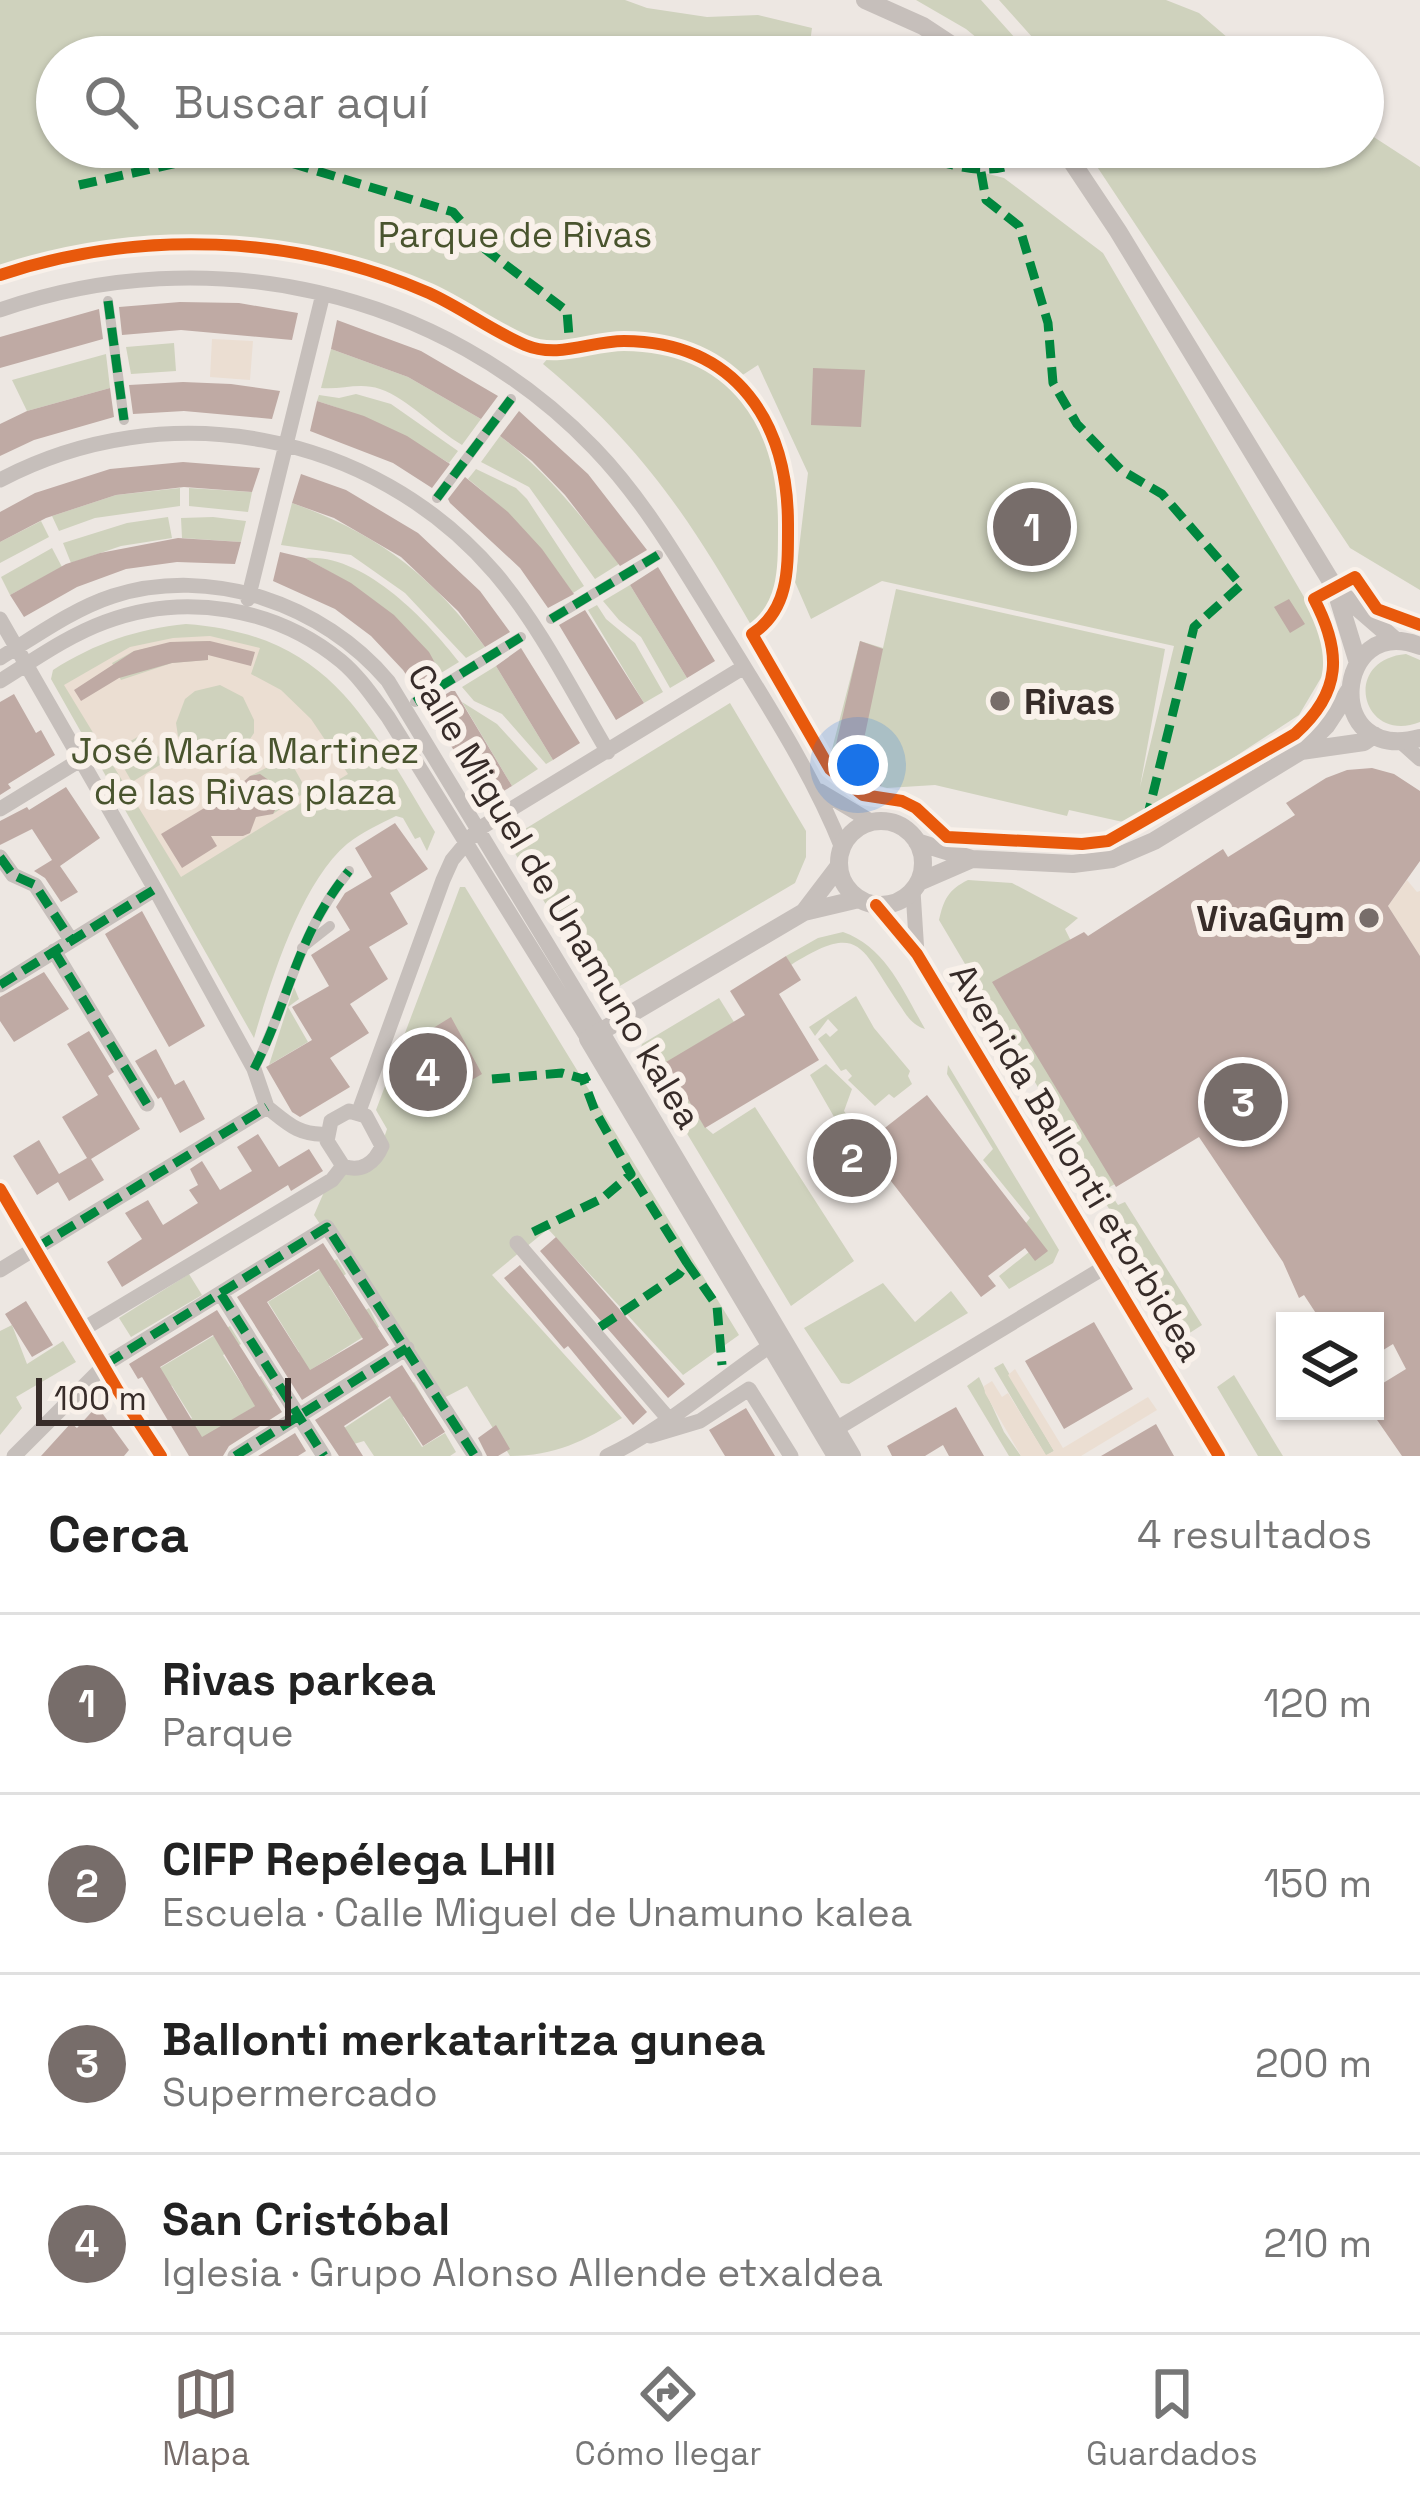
<!DOCTYPE html>
<html lang="es">
<meta charset="utf-8">
<style>
body{margin:0;font-family:"Space Grotesk",sans-serif;background:#f2f2f2;color:#222}
.controls{position:absolute;right:36px;bottom:36px;display:grid;overflow:hidden;border-radius:0px;box-shadow:0 3px 9px #0004}
.controls button{width:108px;height:108px;display:grid;place-items:center;padding:0;border:0;border-bottom:3px solid #e0e0e0;background:#fff;color:#222;font:60px sans-serif}
.scale{position:absolute;left:36px;bottom:30px;width:255px;box-sizing:border-box;padding-left:12px;border:6px solid #372c29;border-top:0;font-size:33px;line-height:42px;white-space:nowrap;color:#372c29;-webkit-text-stroke:9px #f9f1ea;paint-order:stroke}
.you{position:absolute;left:858px;top:765px;width:42px;height:42px;margin:-30px;border:9px solid #fff;border-radius:50%;background:#1a73e8;box-shadow:0 0 0 18px #1a73e833}
.badge{display:grid;place-items:center;width:78px;height:78px;border-radius:50%;background:#776d6a;color:#fff;font-size:39px;font-weight:700}
.pin{position:absolute;translate:-50% -50%;border:6px solid #fff;box-shadow:0 3px 12px #0006}
.list{margin:0;padding:0;list-style:none}
h2{display:flex;justify-content:space-between;align-items:center;height:156px;margin:0;padding:0 48px;font-size:51px}
h2 small{font-size:39px;font-weight:400;color:#767676}
.list li{display:grid;grid-template-columns:78px 1fr auto;gap:36px;align-items:center;box-sizing:border-box;height:180px;padding:0 48px;border-top:3px solid #e0e0e0}
.list b{display:block;font-size:45px;white-space:nowrap}
.list p{margin:0;font-size:39px;white-space:nowrap;color:#767676}
.list em{font-size:39px;font-style:normal;color:#767676}
.icon{flex:none;width:66px;height:66px;fill:none;stroke:currentColor;stroke-width:2;stroke-linecap:round;stroke-linejoin:round}
.map{position:relative;flex:none;width:1420px;height:1456px;overflow:hidden}
.search{position:absolute;background:#fff;box-shadow:0 3px 9px #0004;left:36px;right:36px;top:36px;height:132px;display:flex;align-items:center;gap:30px;box-sizing:border-box;padding:0 42px;border-radius:66px;color:#767676;font-size:45px}
.sheet{height:876px;background:#fff}
nav{display:flex;justify-content:space-around;align-items:center;box-sizing:border-box;height:168px;border-top:3px solid #e0e0e0;background:#fff;font-size:33px;color:#767676}
nav a{display:grid;justify-items:center;gap:6px}
nav .on{color:#776d6a}
.map>svg:first-child{display:block}
.green{fill:#cfd2bd}
.plaza{fill:#ebded2;fill-rule:evenodd}
.building{fill:#bfaaa4;fill-rule:evenodd}
.lines{fill:none;stroke-linecap:round;stroke-linejoin:round}
.pedestrian{stroke:#c6bfbb;stroke-width:10}
.minor{stroke:#c6bfbb;stroke-width:15}
.tertiary{stroke:#c6bfbb;stroke-width:18}
.quiet{stroke:#00873e;stroke-width:9;stroke-dasharray:18 9;stroke-linecap:butt}
.cycleway-casing{stroke:#f9f1ea;stroke-width:20}
.cycleway{stroke:#e8590c;stroke-width:12}
.poi-dot{fill:#776d6a;stroke:#f9f1ea;stroke-width:4.5}
.labels{text-anchor:middle;stroke-width:12;stroke-linejoin:round;paint-order:stroke}
.park-label{font-size:36px;fill:#49542e;stroke:#f9f1ea}
.poi-label{font-size:36px;font-weight:bold;fill:#372c29;stroke:#f9f1ea;text-anchor:start}
.street-label{font-size:36px;fill:#372c29;stroke:#f9f1ea}
</style>
<div class="map">
<svg width="1420" height="1456" viewBox="0 0 1420 1456">
<rect width="100%" height="100%" fill="#ede7e2"/>
<!-- green -->
<path class="green" d="M 0,0 L 625,0 L 647,8 L 707,17 L 758,15 L 812,28 L 808,57 L 57,57 L 57,147 L 953,147 L 981,172 L 1004,178 L 1103,253 L 1318,621 L 1328,666 L 1299,715 L 1132,824 L 1069,810 L 1067,816 L 935,785 L 887,788 L 848,778 L 831,753 L 860,641 L 883,648 L 896,589 L 1165,649 L 1140,787 L 1174,646 L 882,581 L 811,619 L 795,582 L 808,473 L 758,365 L 738,378 C 695,346 654,332 601,340 C 584,342 563,348 546,347 C 518,344 455,299 423,285 C 286,230 141,228 0,271 Z
M 916,0 L 981,0 L 1032,57 L 1000,57 L 966,29 Z
M 999,0 L 1166,0 L 1199,13 L 1250,57 L 1050,57 Z
M 1363,130 L 1420,167 L 1420,590 L 1350,548 L 1084,147 L 1363,147 Z
M 174,343 L 176,371 L 131,374 L 126,347 Z
M 628,346 C 643,348 660,349 674,354 C 786,391 792,511 772,609 L 751,625 C 689,517 640,444 543,364 L 549,357 Z
M 331,349 L 408,377 L 481,419 L 462,445 C 435,429 409,399 380,389 C 360,382 341,390 321,388 Z
M 106,354 L 110,388 L 27,411 L 12,380 Z
M 356,394 L 391,404 L 458,451 L 449,463 C 406,436 365,416 317,401 L 319,395 L 339,398 Z
M 500,436 C 548,473 582,517 619,564 L 595,579 L 529,487 L 481,462 Z
M 476,469 L 516,488 L 527,499 L 584,586 L 573,593 C 542,549 510,513 468,479 Z
M 180,488 L 180,506 L 95,518 L 59,531 L 52,516 L 116,495 Z
M 189,488 L 252,492 L 248,512 L 189,506 Z
M 292,503 C 377,533 431,575 485,647 L 466,658 L 405,593 L 351,555 L 281,545 Z
M 168,517 L 172,538 L 121,546 L 71,563 L 63,543 L 127,523 Z
M 213,517 L 246,521 L 241,542 L 182,538 L 181,518 Z
M 41,521 L 49,537 L 0,563 L 0,542 Z
M 52,548 L 62,567 L 10,595 L 1,577 Z
M 305,558 C 363,553 426,619 459,662 L 441,673 C 410,620 358,587 305,558 Z
M 630,585 L 687,678 L 670,688 L 641,637 L 619,620 L 603,601 Z
M 597,605 L 606,619 L 635,643 L 663,692 L 644,703 L 588,610 Z
M 186,624 C 332,635 366,720 435,832 L 427,851 L 420,837 L 415,839 L 403,818 L 396,816 C 380,824 362,832 347,844 C 301,883 271,980 254,1038 L 51,679 L 53,670 C 95,643 137,629 186,624 Z
M 1406,654 L 1420,660 L 1420,722 C 1362,745 1340,660 1406,654 Z
M 496,666 L 553,760 L 546,764 L 502,714 L 474,701 L 462,687 Z
M 462,702 L 497,724 L 538,769 L 512,786 Z
M 730,703 L 806,831 L 806,857 L 795,883 L 613,990 L 603,991 L 594,984 L 507,840 Z
M 968,880 L 1012,883 L 1078,918 L 1065,929 L 1071,941 L 1115,1184 L 1100,1192 L 939,920 C 944,899 948,890 968,880 Z
M 460,887 L 465,887 L 739,1335 L 683,1375 L 548,1229 L 492,1275 L 622,1418 C 584,1441 555,1456 510,1456 L 467,1386 L 438,1401 L 314,1215 L 338,1160 L 359,1169 L 378,1156 L 387,1129 L 376,1110 Z
M 843,932 C 886,947 903,991 925,1029 C 912,1025 907,1016 899,1004 C 860,947 861,921 791,965 L 786,956 L 818,938 Z
M 294,987 L 299,999 L 288,1007 L 308,1042 L 269,1065 Z
M 856,996 L 874,1028 L 910,1071 L 908,1076 L 912,1084 L 894,1098 L 889,1094 L 875,1106 L 848,1080 L 852,1076 L 846,1069 L 841,1071 L 818,1039 L 826,1033 L 830,1037 L 838,1030 L 828,1019 L 815,1036 L 809,1027 Z
M 719,998 L 734,1022 L 666,1063 L 705,1127 L 713,1134 L 755,1107 L 854,1261 L 791,1306 L 639,1054 L 642,1044 Z
M 826,1064 L 852,1089 L 844,1111 L 855,1126 L 840,1140 L 819,1134 L 837,1122 L 810,1075 Z
M 948,1065 L 1059,1250 L 1053,1263 L 1009,1289 L 999,1276 L 1029,1252 L 1026,1223 L 1030,1218 L 983,1160 L 993,1149 L 947,1074 Z
M 1110,1193 L 1118,1205 L 1125,1202 L 1202,1325 L 1185,1336 L 1102,1197 Z
M 337,1259 L 346,1274 L 329,1286 L 350,1319 L 369,1308 L 379,1327 L 293,1381 L 299,1352 L 268,1302 Z
M 189,1274 L 202,1295 L 131,1337 L 119,1318 Z
M 883,1283 L 915,1322 L 951,1291 L 968,1313 L 849,1384 L 841,1383 L 804,1328 Z
M 12,1325 L 27,1364 L 63,1341 L 76,1362 L 16,1397 L 22,1408 L 0,1435 L 0,1331 Z
M 230,1326 L 241,1344 L 223,1355 L 243,1386 L 261,1376 L 273,1395 L 187,1448 L 176,1429 L 192,1418 L 172,1386 L 143,1378 Z
M 1003,1363 L 1054,1451 L 1046,1456 L 994,1368 Z
M 1234,1375 L 1278,1448 L 1283,1456 L 1258,1456 L 1217,1387 Z
M 979,1377 L 1004,1432 L 1021,1456 L 1009,1456 L 967,1386 Z
M 414,1382 L 424,1399 L 403,1417 L 422,1447 L 445,1433 L 456,1452 L 450,1456 L 374,1456 L 364,1441 L 354,1444 L 338,1432 Z"/>
<!-- plaza -->
<path class="plaza" d="M 212,339 L 253,341 L 250,380 L 210,377 Z
M 210,636 L 260,648 L 251,674 L 281,690 L 311,719 L 348,774 L 181,877 L 64,685 L 130,647 L 173,638 ZM 208,641 L 207,660 L 172,663 L 121,680 L 112,663 L 134,651 L 175,642 ZM 220,685 L 243,697 L 254,720 L 254,733 L 240,754 L 217,763 L 193,756 L 178,736 L 176,723 L 185,699 L 195,691 ZM 144,733 L 163,763 L 132,782 L 114,751 ZM 288,757 L 307,791 L 273,814 L 252,815 L 250,833 L 234,836 L 212,799 L 214,789 L 232,784 L 241,793 L 250,776 Z
M 1407,880 L 1417,892 L 1420,891 L 1420,956 L 1388,906 Z
M 1015,1369 L 1063,1448 L 1148,1397 L 1157,1410 L 1081,1456 L 1021,1456 L 985,1393 L 984,1386 L 992,1381 L 1002,1397 L 1008,1393 L 1046,1455 L 1054,1451 L 1008,1375 Z"/>
<!-- building -->
<path class="building" d="M 180,302 L 239,303 L 298,313 L 292,340 L 181,330 L 122,335 L 119,307 Z
M 99,309 L 103,339 L 0,368 L 0,337 Z
M 337,320 L 421,351 L 498,396 L 481,419 L 408,377 L 331,349 Z
M 813,368 L 865,370 L 861,427 L 811,425 Z
M 183,382 L 231,384 L 280,391 L 272,419 L 184,411 L 133,414 L 129,385 Z
M 110,388 L 114,417 L 34,440 L 0,456 L 0,424 L 27,411 Z
M 317,401 L 364,416 L 407,436 L 450,464 L 432,488 L 393,463 L 310,431 Z
M 519,411 L 588,474 L 647,550 L 620,566 L 565,495 L 532,461 L 500,436 Z
M 183,462 L 260,468 L 252,492 L 184,487 L 116,495 L 46,518 L 0,542 L 0,512 L 35,493 L 110,469 Z
M 301,474 L 346,490 L 418,533 L 480,591 L 510,632 L 485,647 L 458,611 L 401,557 L 334,518 L 292,503 Z
M 465,477 L 508,512 L 542,549 L 574,594 L 548,608 L 520,568 L 450,503 L 448,499 Z
M 178,538 L 241,542 L 235,564 L 177,562 L 126,569 L 77,587 L 24,617 L 10,595 L 66,564 L 100,553 Z
M 280,552 L 305,558 L 351,583 L 394,615 L 429,652 L 441,674 L 415,688 L 403,670 L 371,636 L 335,609 L 273,581 Z
M 658,567 L 715,661 L 687,678 L 630,585 Z
M 1289,599 L 1305,624 L 1290,633 L 1274,607 Z
M 585,610 L 644,703 L 616,720 L 559,625 Z
M 210,641 L 255,652 L 251,666 L 208,655 L 208,660 L 172,663 L 119,678 L 81,701 L 74,690 L 134,651 L 170,642 Z
M 860,641 L 883,649 L 860,758 L 886,764 L 881,786 L 848,778 L 834,753 Z
M 521,648 L 580,743 L 553,760 L 496,666 Z
M 451,691 L 455,691 L 512,786 L 485,802 L 427,706 Z
M 14,694 L 36,733 L 41,730 L 55,755 L 8,784 L 11,788 L 0,795 L 0,702 Z
M 1372,768 L 1394,774 L 1420,791 L 1420,861 L 1388,906 L 1420,956 L 1420,1456 L 1402,1456 L 1375,1417 L 1375,1388 L 1406,1369 L 1393,1344 L 1375,1355 L 1375,1321 L 1321,1321 L 1304,1295 L 1299,1298 L 1283,1262 L 1199,1137 L 1116,1187 L 992,982 L 1084,932 L 1088,936 L 1223,849 L 1228,857 L 1295,815 L 1286,803 L 1326,778 L 1347,770 Z
M 260,774 L 277,786 L 279,802 L 273,814 L 256,817 L 250,833 L 243,836 L 211,836 L 217,846 L 182,868 L 161,834 L 211,804 L 214,790 L 223,784 L 241,784 L 250,776 Z
M 66,787 L 100,838 L 60,866 L 78,892 L 61,902 L 45,878 L 34,871 L 52,860 L 32,829 L 0,845 L 0,821 L 27,807 L 29,810 Z
M 395,823 L 428,869 L 390,893 L 408,924 L 369,947 L 388,979 L 350,1004 L 369,1033 L 330,1058 L 350,1087 L 300,1117 L 292,1112 L 266,1067 L 312,1040 L 292,1007 L 329,986 L 311,955 L 350,930 L 336,907 L 345,893 L 372,877 L 355,848 Z
M 142,911 L 205,1026 L 169,1047 L 105,934 Z
M 786,956 L 801,980 L 779,994 L 819,1060 L 705,1128 L 666,1062 L 745,1015 L 730,991 Z
M 44,972 L 69,1009 L 14,1042 L 0,1021 L 0,997 Z
M 451,1017 L 482,1074 L 455,1090 L 453,1086 L 409,1113 L 388,1084 L 433,1056 L 422,1035 Z
M 89,1031 L 114,1072 L 108,1076 L 140,1129 L 91,1159 L 104,1180 L 69,1201 L 58,1182 L 37,1195 L 13,1156 L 39,1140 L 59,1174 L 87,1158 L 62,1117 L 98,1095 L 67,1044 Z
M 156,1049 L 175,1085 L 184,1080 L 205,1119 L 180,1133 L 161,1097 L 158,1099 L 135,1061 Z
M 927,1095 L 1048,1251 L 1035,1261 L 1025,1248 L 988,1276 L 996,1286 L 981,1297 L 863,1145 Z
M 258,1134 L 279,1167 L 309,1149 L 323,1171 L 291,1191 L 288,1185 L 122,1287 L 107,1262 L 142,1239 L 125,1213 L 148,1200 L 163,1225 L 198,1203 L 189,1190 L 198,1185 L 190,1169 L 202,1161 L 220,1190 L 252,1171 L 237,1147 Z
M 556,1237 L 685,1384 L 668,1398 L 540,1251 Z
M 323,1243 L 389,1345 L 302,1400 L 237,1297 ZM 319,1269 L 363,1339 L 310,1370 L 267,1302 Z
M 520,1265 L 647,1412 L 633,1425 L 568,1346 L 564,1349 L 504,1278 Z
M 26,1301 L 53,1345 L 32,1357 L 5,1314 Z
M 217,1310 L 282,1412 L 229,1446 L 223,1456 L 189,1456 L 142,1377 L 138,1379 L 129,1364 ZM 213,1335 L 255,1406 L 202,1437 L 160,1367 Z
M 1094,1322 L 1133,1389 L 1064,1429 L 1025,1361 Z
M 402,1365 L 445,1432 L 423,1446 L 390,1396 L 344,1426 L 363,1456 L 339,1456 L 315,1420 Z
M 97,1406 L 129,1450 L 124,1456 L 41,1456 L 71,1423 L 77,1428 Z
M 956,1407 L 984,1456 L 949,1456 L 943,1445 L 925,1456 L 892,1456 L 887,1446 Z
M 746,1408 L 775,1456 L 725,1456 L 709,1430 Z
M 1156,1424 L 1174,1456 L 1101,1456 Z
M 496,1425 L 510,1449 L 498,1456 L 487,1456 L 478,1438 Z
M 295,1433 L 306,1451 L 298,1456 L 258,1456 Z"/>
<g class="lines">
<!-- pedestrian -->
<path class="pedestrian" d="M 108,301 L 124,420
M 437,498 L 511,399
M 551,619 L 658,555
M 415,702 L 521,637
M 302,948 L 330,926
M 254,1069 C 290,999 296,936 349,871"/>
<!-- minor -->
<path class="minor" d="M 0,310 C 208,238 441,289 594,448 C 649,505 687,575 729,642 C 770,709 813,775 842,848
M 0,480 C 165,393 372,430 495,573 C 540,626 572,691 608,752
M 248,599 L 323,294
M 0,619 L 155,889 L 254,1069 L 267,1107
M 0,658 C 36,636 73,609 113,596 C 211,565 323,604 388,681 L 600,1031
M 0,681 C 34,660 67,636 105,622 C 184,592 275,607 341,661 C 360,677 373,697 388,717 L 588,1039
M 1401,742 L 1420,759
M 820,791 L 872,822
M 0,809 L 80,760
M 0,857 L 13,875 L 35,885 L 71,940
M 913,891 L 917,954
M 876,905 L 917,954 L 1219,1456
M 54,951 L 147,1104
M 0,985 L 155,889
M 267,1107 C 287,1123 299,1136 327,1134
M 349,1111 L 366,1116 L 382,1146 C 375,1163 361,1173 343,1166 L 327,1141 L 331,1121 Z
M 359,1111 L 443,880 L 452,860 L 477,830 L 744,667
M 0,1189 L 117,1389 L 161,1456
M 517,1243 L 667,1417
M 0,1270 L 267,1107
M 221,1294 L 324,1456
M 85,1328 L 332,1180 L 343,1166
M 826,1435 L 1105,1267
M 650,1436 L 700,1421 L 749,1389 L 791,1456
M 14,1456 L 106,1364 L 327,1227 L 475,1456
M 235,1456 L 407,1348
M 607,1456 C 662,1431 718,1381 770,1346"/>
<!-- tertiary -->
<path class="tertiary" d="M 865,0 L 923,26 L 970,57
M 1062,147 L 1118,231 L 1335,588 L 1358,663
M 1336,589 L 1396,641
M 1420,646 C 1334,612 1321,765 1420,738
M 1301,751 L 1364,742 L 1374,735
M839 863a42 42 0 1 1 84 0a42 42 0 1 1-84 0Z
M 917,842 L 972,859 L 1073,864 L 1112,859 L 1154,841 L 1301,751 L 1326,726 L 1349,691
M 919,882 L 972,859
M 804,912 L 839,866
M 600,1031 L 852,1456
M 836,1456 L 588,1039 L 804,912 L 859,899"/>
<!-- quiet -->
<path class="quiet" d="M 829,147 C 856,153 880,153 907,156 C 942,159 969,175 1004,167
M 981,172 L 986,200 L 1019,226 L 1048,323 L 1053,383 L 1077,424 L 1121,470 L 1162,494 L 1241,585 L 1194,627 L 1148,814
M 79,185 L 200,158 L 284,161 L 453,212 L 486,250 L 567,311 L 570,349
M 108,301 L 124,420
M 437,498 L 511,399
M 551,619 L 658,555
M 415,702 L 521,637
M 0,857 L 13,875 L 35,885 L 71,940
M 54,951 L 147,1104
M 0,985 L 155,889
M 254,1069 C 290,999 296,936 349,871
M 492,1079 L 562,1073 L 583,1079 L 591,1075
M 533,1232 L 603,1198 L 631,1174 L 595,1111 L 583,1079
M 36,1248 L 267,1107
M 687,1263 L 717,1306 L 722,1365
M 221,1294 L 324,1456
M 600,1327 L 679,1274 L 687,1263 L 631,1174
M 106,1364 L 327,1227 L 475,1456
M 235,1456 L 407,1348"/>
<defs>
<path id="cycleway" d="M 0,275 C 138,229 295,234 429,293 C 462,308 492,331 525,345 C 559,359 590,341 624,341 C 737,342 789,423 788,528 C 788,569 789,610 752,634 L 830,769 L 863,795 L 902,801 L 916,808 L 947,837 L 1082,844 L 1108,841 L 1295,734 C 1342,692 1342,652 1314,599 L 1355,577 L 1377,609 L 1420,625
M 876,905 L 917,954 L 1219,1456
M 0,1189 L 117,1389 L 161,1456"/>
</defs>
<!-- cycleway casing -->
<use href="#cycleway" class="cycleway-casing"/>
<!-- cycleway -->
<use href="#cycleway" class="cycleway"/>
</g>
<!-- markers -->
<g class="poi-dot">
<circle cx="1000" cy="701" r="12"/>
<circle cx="1369" cy="918" r="12"/>
</g>
<g class="labels">
<!-- park labels -->
<g class="park-label">
<text x="515" y="247">Parque de Rivas</text>
<text x="245" y="763">José María Martinez<tspan x="245" dy="41">de las Rivas plaza</tspan></text>
</g>
<!-- poi labels -->
<g class="poi-label">
<text x="1024" y="714">Rivas</text>
<text x="1345" y="931" text-anchor="end">VivaGym</text>
</g>
<!-- street labels -->
<g class="street-label">
<text transform="translate(555 896) rotate(59)" y="13">Calle Miguel de Unamuno kalea</text>
<text transform="translate(1077 1162) rotate(59)" y="13">Avenida Ballonti etorbidea</text>
</g>
</g>
</svg>
<div class="controls">
<button><svg class="icon" aria-label="layers" viewBox="0 0 24 24"><path d="M12 4l9 5-9 5-9-5zM3 14l9 5 9-5"/></svg></button>
</div>
<div class="scale">100 m</div>
<div class="you"></div>
<div class="pin badge" style="left:1032px;top:527px">1</div>
<div class="pin badge" style="left:852px;top:1158px">2</div>
<div class="pin badge" style="left:1243px;top:1102px">3</div>
<div class="pin badge" style="left:428px;top:1072px">4</div>
<div class="search"><svg class="icon" aria-label="search" viewBox="0 0 24 24"><circle cx="10" cy="10" r="6"/><path d="M15 15l6 6"/></svg>Buscar aquí</div>
</div>
<section class="sheet">
<h2>Cerca<small>4 resultados</small></h2>
<ul class="list">
<li><span class="badge">1</span><div><b>Rivas parkea</b><p>Parque</p></div><em>120 m</em></li>
<li><span class="badge">2</span><div><b>CIFP Repélega LHII</b><p>Escuela · Calle Miguel de Unamuno kalea</p></div><em>150 m</em></li>
<li><span class="badge">3</span><div><b>Ballonti merkataritza gunea</b><p>Supermercado</p></div><em>200 m</em></li>
<li><span class="badge">4</span><div><b>San Cristóbal</b><p>Iglesia · Grupo Alonso Allende etxaldea</p></div><em>210 m</em></li>
</ul>
</section>
<nav>
<a class="on"><svg class="icon" aria-label="map" viewBox="0 0 24 24"><path d="M3 6l6-2 6 2 6-2v14l-6 2-6-2-6 2zM9 4v14M15 6v14"/></svg>Mapa</a>
<a><svg class="icon" aria-label="directions" viewBox="0 0 24 24"><path d="M12 3l9 9-9 9-9-9zM9 14v-3h6M13 9l2 2-2 2"/></svg>Cómo llegar</a>
<a><svg class="icon" aria-label="saved" viewBox="0 0 24 24"><path d="M7 4h10v16l-5-4-5 4z"/></svg>Guardados</a>
</nav>
